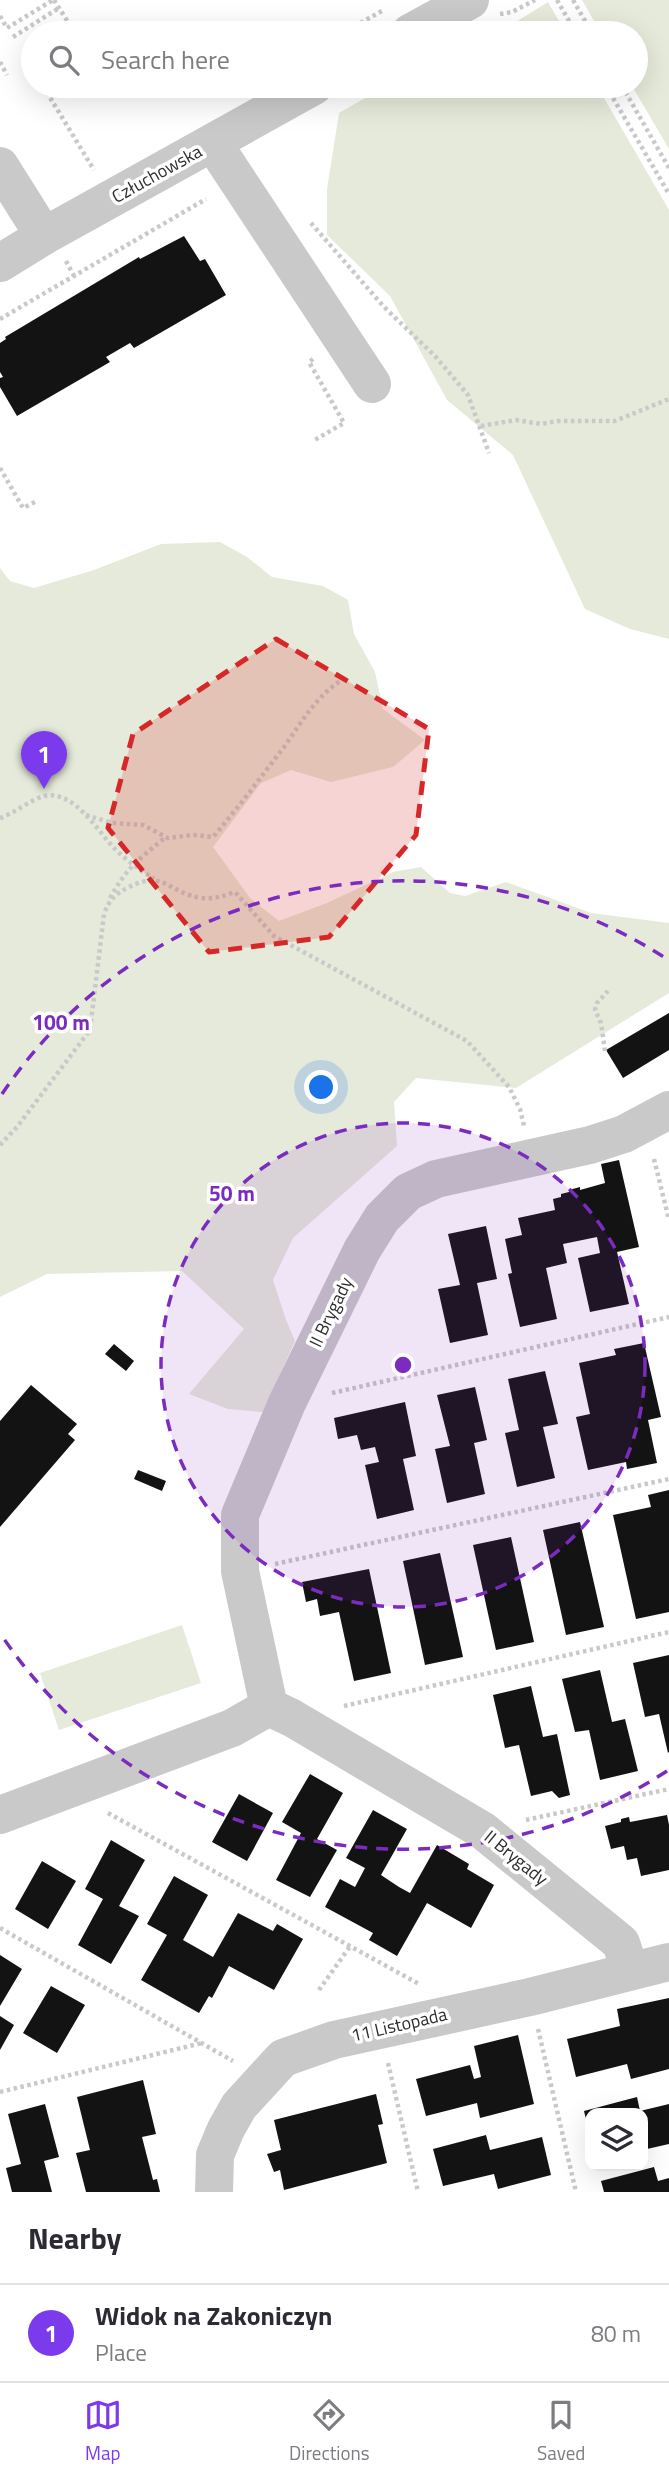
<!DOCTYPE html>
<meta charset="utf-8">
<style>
body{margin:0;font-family:"Titillium Web",sans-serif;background:#f2f2f3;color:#2b2b33}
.controls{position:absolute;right:21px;bottom:21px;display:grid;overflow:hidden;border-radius:14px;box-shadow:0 7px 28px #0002}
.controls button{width:63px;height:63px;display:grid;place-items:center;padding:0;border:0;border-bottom:2px solid #e1e1e2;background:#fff;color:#2b2b33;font:35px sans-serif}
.you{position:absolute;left:322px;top:1088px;width:24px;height:24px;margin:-18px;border:5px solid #fff;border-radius:50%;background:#1a73e8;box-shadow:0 0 0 10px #1a73e833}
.badge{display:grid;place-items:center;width:46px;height:46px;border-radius:50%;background:#7c3aed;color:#fff;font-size:23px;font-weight:700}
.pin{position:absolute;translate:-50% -58px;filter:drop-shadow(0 2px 4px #0008)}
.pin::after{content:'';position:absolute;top:37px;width:24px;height:21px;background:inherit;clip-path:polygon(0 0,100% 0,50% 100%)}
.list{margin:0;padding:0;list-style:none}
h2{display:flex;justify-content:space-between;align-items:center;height:91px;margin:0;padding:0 28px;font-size:30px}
h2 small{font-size:23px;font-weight:400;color:#7c7c81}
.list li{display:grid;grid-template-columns:46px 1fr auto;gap:21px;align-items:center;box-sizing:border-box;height:98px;padding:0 28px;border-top:2px solid #e1e1e2}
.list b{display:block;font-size:26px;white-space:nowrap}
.list p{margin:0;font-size:23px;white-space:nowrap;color:#7c7c81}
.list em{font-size:23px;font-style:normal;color:#7c7c81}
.icon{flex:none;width:38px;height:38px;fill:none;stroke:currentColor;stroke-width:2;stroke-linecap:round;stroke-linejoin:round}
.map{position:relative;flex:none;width:669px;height:2192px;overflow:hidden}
.search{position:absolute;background:#fff;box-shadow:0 7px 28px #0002;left:21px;right:21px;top:21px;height:77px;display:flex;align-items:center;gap:18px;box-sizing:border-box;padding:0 24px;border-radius:38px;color:#7c7c81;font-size:26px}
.sheet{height:189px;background:#fff}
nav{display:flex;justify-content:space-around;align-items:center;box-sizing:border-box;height:98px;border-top:2px solid #e1e1e2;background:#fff;font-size:19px;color:#7c7c81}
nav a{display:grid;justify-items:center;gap:4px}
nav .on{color:#7c3aed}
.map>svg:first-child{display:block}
.green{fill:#e6eada}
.building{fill:#131313}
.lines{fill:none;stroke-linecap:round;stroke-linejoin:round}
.path{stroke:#c9c9c9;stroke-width:4.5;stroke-dasharray:3.5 3.5;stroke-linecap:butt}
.minor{stroke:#c9c9c9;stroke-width:38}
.marked{fill:#d62828;fill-opacity:0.2;stroke:#d62828;stroke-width:5;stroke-dasharray:14 9;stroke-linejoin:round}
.ring{fill:none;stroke:#7b2cbf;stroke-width:3.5;stroke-dasharray:12 9}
.labels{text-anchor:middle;stroke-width:7;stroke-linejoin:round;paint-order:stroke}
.street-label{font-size:18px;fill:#2c2c2c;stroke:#fff}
.centre{fill:#7b2cbf;stroke:#fff;stroke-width:3.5}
.ring-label{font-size:21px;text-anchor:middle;font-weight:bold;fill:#7b2cbf;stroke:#fff;stroke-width:7;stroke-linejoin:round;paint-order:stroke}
</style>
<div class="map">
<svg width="669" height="2192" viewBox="0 0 669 2192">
<rect width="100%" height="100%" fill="#fff"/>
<!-- green -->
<path class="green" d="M 582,0 L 669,0 L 669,149 L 632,86 L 636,86 L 636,33 L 601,33 Z
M 548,2 L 566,33 L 477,33 L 497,22 L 511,25 Z
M 386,86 L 597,86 L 669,210 L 669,639 L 630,629 L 585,609 L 513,455 L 447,400 L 390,296 L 327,235 L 327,189 L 339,113 Z
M 220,542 L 247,557 L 272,577 L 323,586 L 348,600 L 354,634 L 375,672 L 383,709 L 425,740 L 393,767 L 331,782 L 291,770 L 261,783 L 213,847 L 250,898 L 279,921 L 327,903 L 393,872 L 421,867 L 450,893 L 465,896 L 506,882 L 591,913 L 669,923 L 669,993 L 516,1088 L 416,1078 L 394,1102 L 397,1146 L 293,1238 L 273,1280 L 286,1320 L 295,1341 L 263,1412 L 228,1409 L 189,1394 L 244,1329 L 182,1271 L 47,1274 L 0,1297 L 0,568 L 10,581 L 34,588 L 94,570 L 161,544 Z
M 182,1625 L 201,1683 L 59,1730 L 40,1673 Z"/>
<!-- building -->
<path class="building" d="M 184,236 L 200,261 L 205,259 L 226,295 L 134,348 L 130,343 L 106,357 L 110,362 L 17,416 L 0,387 L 0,378 L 3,377 L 0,372 L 0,343 L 6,339 L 5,337 L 139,257 L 140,259 Z
M 669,1013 L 669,1050 L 623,1078 L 606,1050 Z
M 619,1160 L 639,1247 L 617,1252 L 629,1304 L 590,1312 L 578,1258 L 600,1253 L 597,1237 L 563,1244 L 567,1263 L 546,1268 L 557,1319 L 520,1327 L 508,1274 L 512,1273 L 505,1239 L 522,1235 L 518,1218 L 555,1210 L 553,1199 L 561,1197 L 561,1194 L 569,1192 L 569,1190 L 580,1187 L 580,1190 L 605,1183 L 601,1164 Z
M 486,1226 L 497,1279 L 477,1283 L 488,1335 L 450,1343 L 438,1289 L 460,1285 L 448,1234 Z
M 644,1343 L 661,1417 L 648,1420 L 657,1463 L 627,1469 L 626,1462 L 588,1470 L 576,1417 L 590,1414 L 579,1363 L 616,1355 L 614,1349 Z
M 114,1344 L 134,1361 L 126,1371 L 105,1354 Z
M 545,1371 L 558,1424 L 543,1427 L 555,1478 L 517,1487 L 505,1433 L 519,1430 L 508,1379 Z
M 31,1385 L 77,1424 L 68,1434 L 75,1440 L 0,1527 L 0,1421 Z
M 475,1387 L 487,1440 L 474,1443 L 485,1494 L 447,1503 L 435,1449 L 450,1446 L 437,1395 Z
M 405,1402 L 416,1456 L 403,1459 L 414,1510 L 377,1519 L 365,1465 L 379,1462 L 375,1447 L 361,1450 L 357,1435 L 338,1439 L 334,1418 Z
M 138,1470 L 166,1481 L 162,1491 L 134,1479 Z
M 669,1490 L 669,1612 L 636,1619 L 613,1515 L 651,1507 L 648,1495 Z
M 580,1522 L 604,1627 L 566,1635 L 543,1530 Z
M 511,1537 L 534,1642 L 496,1650 L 473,1545 Z
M 440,1553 L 463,1657 L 425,1665 L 403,1561 Z
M 369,1569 L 391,1673 L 354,1681 L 339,1612 L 320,1616 L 317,1599 L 306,1602 L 302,1582 Z
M 669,1655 L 669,1752 L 668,1753 L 659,1714 L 645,1717 L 633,1663 Z
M 600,1670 L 612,1722 L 625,1719 L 638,1771 L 600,1780 L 589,1730 L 575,1732 L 562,1679 Z
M 531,1686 L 543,1737 L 557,1734 L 570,1795 L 559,1798 L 552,1791 L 531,1796 L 519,1745 L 505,1748 L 493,1695 Z
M 310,1774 L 343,1793 L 317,1839 L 337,1850 L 310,1897 L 276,1880 L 301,1833 L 282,1822 Z
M 239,1794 L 273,1813 L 247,1861 L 212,1842 Z
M 373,1810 L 407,1829 L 381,1875 L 399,1887 L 410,1893 L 437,1845 L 469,1864 L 467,1869 L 494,1885 L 471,1928 L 427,1903 L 397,1956 L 369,1940 L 373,1933 L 325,1907 L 340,1879 L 355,1887 L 365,1868 L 346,1858 Z
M 667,1815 L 669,1825 L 669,1870 L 641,1876 L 637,1858 L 627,1860 L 624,1846 L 611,1849 L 605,1826 L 621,1822 L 621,1819 L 629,1817 L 630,1822 Z
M 111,1840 L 145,1860 L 119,1906 L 139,1916 L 111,1964 L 78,1945 L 103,1899 L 85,1889 Z
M 42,1861 L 76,1881 L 48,1929 L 15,1909 Z
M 174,1876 L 208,1895 L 183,1940 L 213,1957 L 238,1913 L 273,1931 L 277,1924 L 303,1939 L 274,1990 L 229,1966 L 212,1998 L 209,1996 L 199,2013 L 141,1980 L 167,1935 L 147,1924 Z
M 0,1955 L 22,1969 L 0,2006 Z
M 51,1986 L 85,2005 L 57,2053 L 23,2033 Z
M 669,1998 L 669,2069 L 631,2079 L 627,2064 L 576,2077 L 567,2039 L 620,2026 L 617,2009 Z
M 0,2016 L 14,2025 L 0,2050 Z
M 518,2035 L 534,2104 L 480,2118 L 477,2103 L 426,2116 L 416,2079 L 470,2065 L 474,2079 L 481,2077 L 474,2046 Z
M 143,2080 L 156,2134 L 142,2137 L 153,2180 L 157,2179 L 160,2192 L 86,2192 L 76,2153 L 90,2150 L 77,2097 Z
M 376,2094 L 383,2124 L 378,2125 L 387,2163 L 284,2190 L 280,2170 L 274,2172 L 267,2154 L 281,2150 L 274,2120 Z
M 637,2097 L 640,2111 L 669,2104 L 669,2144 L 647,2149 L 643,2136 L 643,2113 L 590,2113 L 589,2132 L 584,2111 Z
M 45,2104 L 59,2157 L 44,2161 L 52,2192 L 12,2192 L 6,2168 L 21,2164 L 8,2114 Z
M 486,2135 L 490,2150 L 542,2137 L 551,2175 L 498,2189 L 494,2174 L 443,2186 L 433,2149 Z
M 654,2167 L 658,2181 L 669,2178 L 669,2192 L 604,2192 L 601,2181 Z"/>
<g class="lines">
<!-- path -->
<path class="path" d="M 54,0 L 75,33
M 557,0 L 576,33
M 573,0 L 592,33
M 500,14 L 512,12 L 535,0
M 0,16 L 7,28 L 53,0
M 342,33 L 382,11
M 13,37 L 59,8
M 0,62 L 7,75
M 43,86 L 94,170
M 606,86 L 669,194
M 622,86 L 669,168
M 347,91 L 358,86
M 311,223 L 384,307 L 435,356 L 468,395 L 489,453
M 66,261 L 74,276
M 0,319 L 206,199
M 313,359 L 309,362 L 344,423 L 313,441
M 481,426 L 516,420 L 541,424 L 558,421 L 615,421 L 669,399
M 0,468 L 23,508 L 35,502
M 86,815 L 112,823 L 143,825 L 168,838 L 193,835 L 213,837 C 238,808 261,777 284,747 C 301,723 315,698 340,681
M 0,818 C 15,813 30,800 44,796 C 74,789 98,832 115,849 C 127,861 140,870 154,879
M 110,898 C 126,869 137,861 162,840 L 168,838
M 605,1051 L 601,1023 L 595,1010 L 597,1003 L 608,991
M 0,1145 L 17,1127 L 90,1030 L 104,914 C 109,900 115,894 129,887 C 165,869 169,894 202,898 C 214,899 224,896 235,892 L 274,936 L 467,1041 L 509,1087 L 520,1109 L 524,1126
M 654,1159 L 669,1220
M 332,1393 L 669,1317
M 275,1564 L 669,1479
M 344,1706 L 669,1632
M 108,1813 L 419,1984
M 526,1820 L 669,1789
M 0,1928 L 233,2061
M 319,1990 L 351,1945
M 538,2029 L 576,2192
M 388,2063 L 418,2192
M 0,2092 L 202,2043"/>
<!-- minor -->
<path class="minor" d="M 410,33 L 470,0
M 213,143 L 372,384
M 0,166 L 44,236
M 0,263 L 44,236 L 314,86
M 269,1707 L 292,1718 L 482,1830 L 621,1943 L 630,1971
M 0,1815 L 232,1728 L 269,1707 L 240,1571 L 240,1515 L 287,1403 L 362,1250 L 382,1218 L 408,1192 L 436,1179 L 590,1145 L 624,1134 L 669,1110
M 214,2192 L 215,2155 L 226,2129 L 239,2106 L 283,2058 L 334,2040 L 530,1997 L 669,1962"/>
</g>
<!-- marked area -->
<path class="marked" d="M 276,639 L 429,729 L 416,835 L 329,937 L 209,952 L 108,828 L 133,734 Z"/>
<!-- distance rings -->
<circle cx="403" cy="1365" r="242" fill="#7b2cbf" fill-opacity=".12"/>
<g class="ring">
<circle cx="403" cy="1365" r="242"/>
<path d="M667 1771A484 484 0 0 1 2 1636M2 1094A484 484 0 0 1 667 959"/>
</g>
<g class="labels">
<!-- street labels -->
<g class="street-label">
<text transform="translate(157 174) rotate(-29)" y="6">Człuchowska</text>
<text transform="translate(331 1312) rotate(-64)" y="6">II Brygady</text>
<text transform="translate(516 1858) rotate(39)" y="6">II Brygady</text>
<text transform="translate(399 2025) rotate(-13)" y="6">11 Listopada</text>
</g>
</g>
<circle cx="403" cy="1365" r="10" class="centre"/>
<g class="ring-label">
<text x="61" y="1030">100 m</text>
<text x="232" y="1201">50 m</text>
</g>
</svg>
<div class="controls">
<button><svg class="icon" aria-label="layers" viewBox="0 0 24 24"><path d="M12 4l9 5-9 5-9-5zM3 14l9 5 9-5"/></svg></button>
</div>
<div class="you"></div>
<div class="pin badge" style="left:44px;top:789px">1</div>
<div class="search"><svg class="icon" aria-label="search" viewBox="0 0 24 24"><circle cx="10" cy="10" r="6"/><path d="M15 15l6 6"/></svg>Search here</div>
</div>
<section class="sheet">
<h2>Nearby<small></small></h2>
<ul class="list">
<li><span class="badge">1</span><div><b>Widok na Zakoniczyn</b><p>Place</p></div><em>80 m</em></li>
</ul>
</section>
<nav>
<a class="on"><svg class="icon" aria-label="map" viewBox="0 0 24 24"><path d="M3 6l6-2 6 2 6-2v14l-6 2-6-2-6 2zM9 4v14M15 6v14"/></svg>Map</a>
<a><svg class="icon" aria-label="directions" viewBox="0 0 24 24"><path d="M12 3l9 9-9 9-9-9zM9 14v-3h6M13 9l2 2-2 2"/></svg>Directions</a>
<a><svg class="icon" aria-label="saved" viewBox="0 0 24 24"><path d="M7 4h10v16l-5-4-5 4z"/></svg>Saved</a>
</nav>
